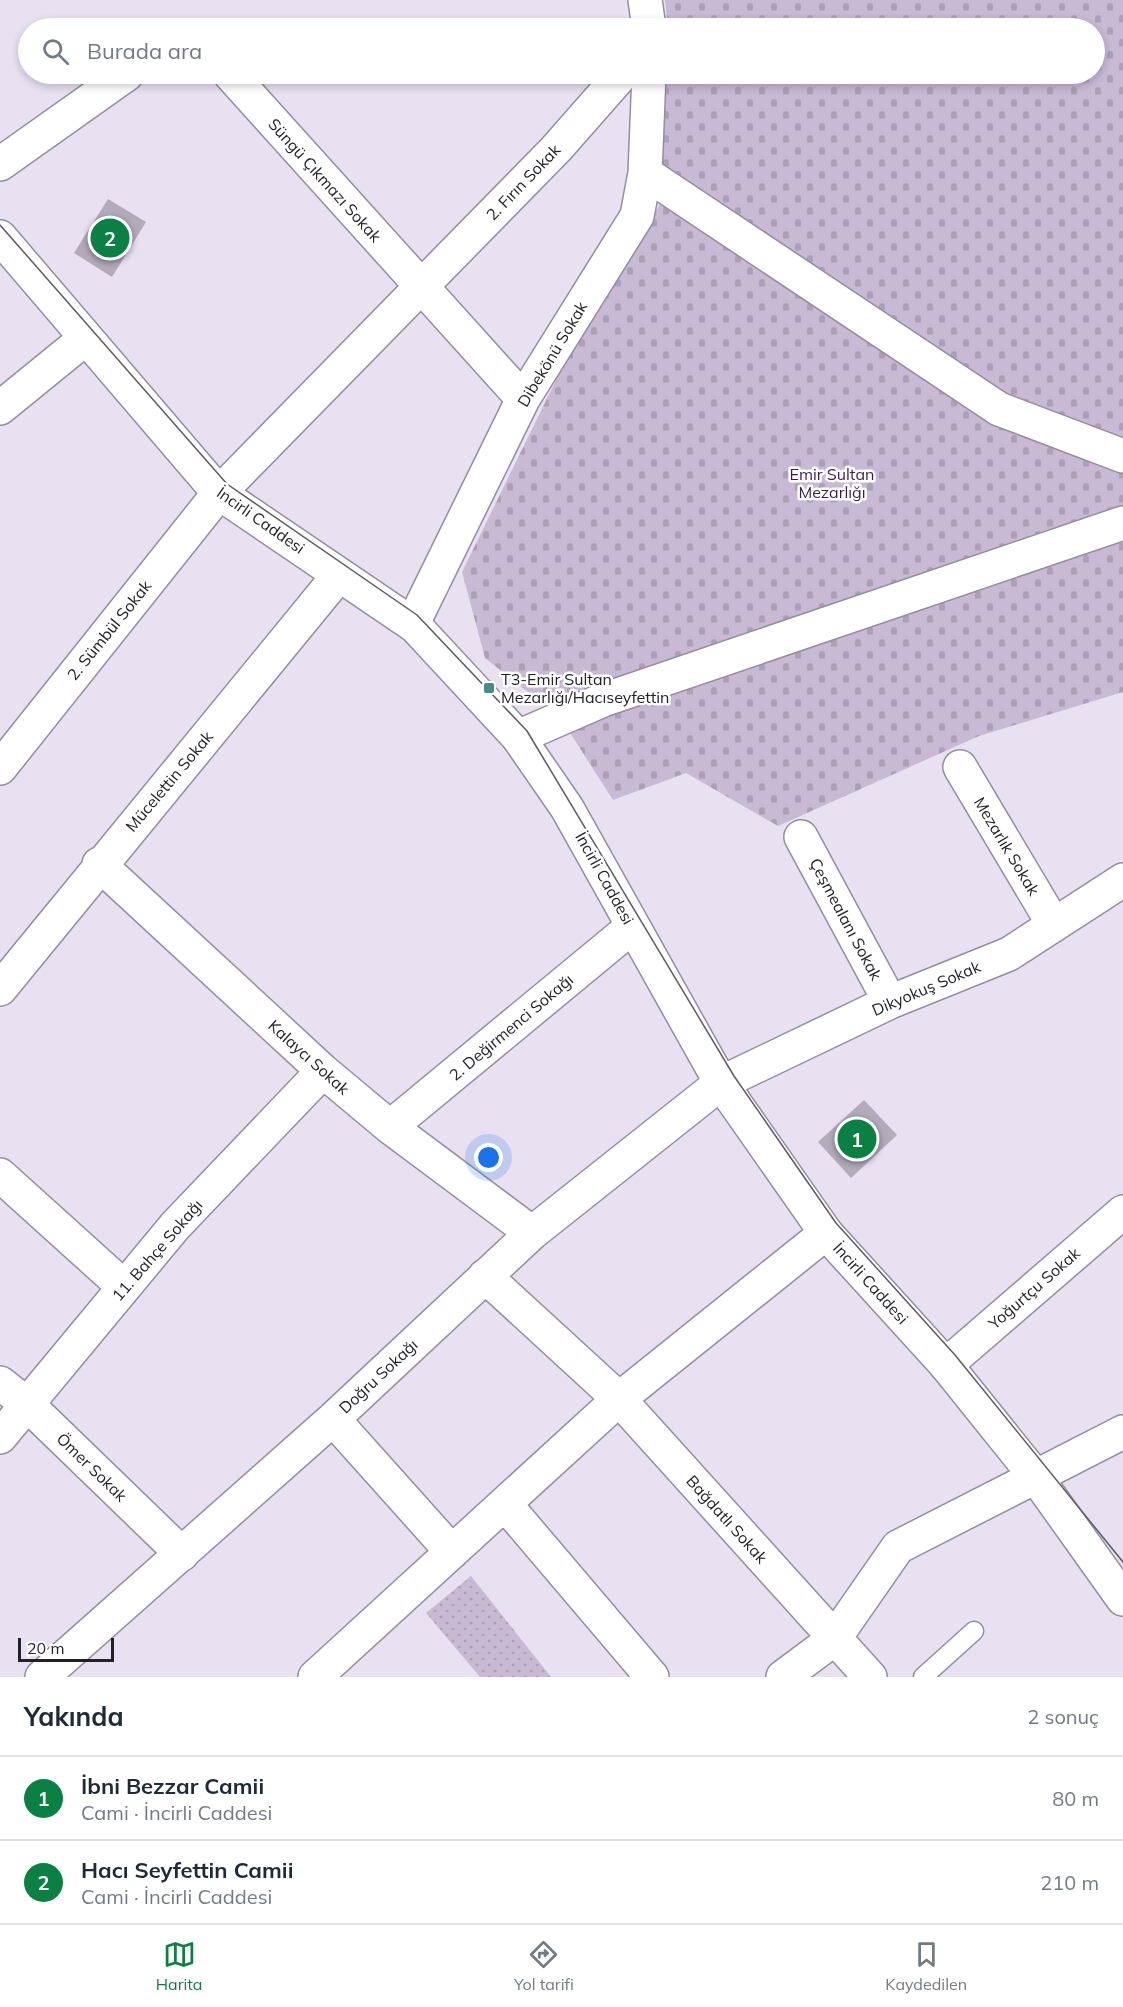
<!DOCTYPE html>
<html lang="tr">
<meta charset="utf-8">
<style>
body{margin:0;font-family:Mulish,sans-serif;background:#f6f6f7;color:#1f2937}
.scale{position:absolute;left:18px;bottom:15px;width:96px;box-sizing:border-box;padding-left:6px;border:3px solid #232026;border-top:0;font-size:16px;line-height:21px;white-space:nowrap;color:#232026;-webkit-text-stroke:4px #fff;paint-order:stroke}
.you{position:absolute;left:489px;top:1158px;width:21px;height:21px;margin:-15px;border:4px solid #fff;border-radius:50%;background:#1a73e8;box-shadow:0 0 0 9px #1a73e833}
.badge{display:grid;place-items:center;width:39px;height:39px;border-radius:50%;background:#0b8043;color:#fff;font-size:20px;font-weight:700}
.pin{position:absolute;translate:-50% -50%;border:3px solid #fff;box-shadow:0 2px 6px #0006}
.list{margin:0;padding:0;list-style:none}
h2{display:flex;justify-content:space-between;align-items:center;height:78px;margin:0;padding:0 24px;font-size:26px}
h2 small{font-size:20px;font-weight:400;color:#747a83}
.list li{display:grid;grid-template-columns:39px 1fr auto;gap:18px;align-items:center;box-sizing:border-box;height:84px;padding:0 24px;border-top:2px solid #e0e1e3}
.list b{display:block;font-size:22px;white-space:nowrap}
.list p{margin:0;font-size:20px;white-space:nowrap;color:#747a83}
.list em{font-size:20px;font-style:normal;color:#747a83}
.icon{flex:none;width:33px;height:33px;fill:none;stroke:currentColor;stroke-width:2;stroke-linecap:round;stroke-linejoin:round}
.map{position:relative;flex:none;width:1123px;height:1677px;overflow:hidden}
.search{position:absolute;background:#fff;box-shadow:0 3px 9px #0003;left:18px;right:18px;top:18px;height:66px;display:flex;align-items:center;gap:15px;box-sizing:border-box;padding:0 21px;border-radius:33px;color:#747a83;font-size:22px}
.sheet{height:246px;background:#fff}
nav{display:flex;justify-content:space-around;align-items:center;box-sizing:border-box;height:84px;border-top:2px solid #e0e1e3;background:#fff;font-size:16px;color:#747a83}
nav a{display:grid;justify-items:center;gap:3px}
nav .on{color:#0b8043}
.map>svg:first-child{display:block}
.grass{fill:url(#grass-dots)}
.cemetery{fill:url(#cemetery-stones)}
.building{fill:#b3abba}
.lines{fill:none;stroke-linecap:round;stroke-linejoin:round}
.lane-casing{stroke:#958d9c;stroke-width:21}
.street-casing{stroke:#958d9c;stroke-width:36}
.primary-casing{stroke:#958d9c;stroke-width:36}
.lane{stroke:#fff;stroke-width:18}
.street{stroke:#fff;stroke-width:33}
.primary{stroke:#fff;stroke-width:33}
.tram{stroke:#5f5a63;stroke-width:1.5}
.poi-dot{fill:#458c86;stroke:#fff;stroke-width:2}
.labels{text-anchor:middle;stroke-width:5;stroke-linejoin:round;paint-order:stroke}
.street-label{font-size:16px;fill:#232026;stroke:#fff}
.park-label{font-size:16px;fill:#381e4a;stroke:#fff}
.poi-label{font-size:16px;fill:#232026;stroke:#fff;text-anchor:start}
</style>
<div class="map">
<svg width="1123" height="1677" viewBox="0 0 1123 1677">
<defs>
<pattern id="grass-dots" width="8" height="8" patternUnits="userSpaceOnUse" patternTransform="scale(1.5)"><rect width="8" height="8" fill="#c8b9d4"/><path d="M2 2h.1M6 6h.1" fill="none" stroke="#ac9fb6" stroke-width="1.8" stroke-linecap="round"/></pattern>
<pattern id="cemetery-stones" width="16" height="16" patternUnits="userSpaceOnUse" patternTransform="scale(1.5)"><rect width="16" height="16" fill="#c8b9d4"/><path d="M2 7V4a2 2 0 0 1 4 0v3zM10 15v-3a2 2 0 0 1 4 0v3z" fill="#ac9fb6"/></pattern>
</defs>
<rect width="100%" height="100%" fill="#e9e0f1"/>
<!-- grass -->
<path class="grass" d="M 471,1576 L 551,1677 L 480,1677 L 426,1613 Z"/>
<!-- cemetery -->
<path class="cemetery" d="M 665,0 L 1123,0 L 1123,692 L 979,736 L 778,826 L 686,773 L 613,800 L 560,717 L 485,658 L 462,572 L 560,372 L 660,204 L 667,74 L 1094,74 L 1094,28 L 668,28 Z"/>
<!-- building -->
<path class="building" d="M 108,199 L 146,222 L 112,277 L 74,253 Z
M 864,1100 L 897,1135 L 851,1178 L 818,1142 Z"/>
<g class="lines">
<defs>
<path id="lane" d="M 923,1677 L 974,1631"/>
<path id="street" d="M 645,0 L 649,28
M 230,74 L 523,399
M 0,164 L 127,74
M 645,173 L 999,409 L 1123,456
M 0,408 L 86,338
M 415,626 L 417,615 L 523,399 L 637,216 L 645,173 L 649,74
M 518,737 L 603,700 L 1123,523
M 960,767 L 1054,925
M 0,768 L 219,493 L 556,149 L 622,74
M 801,837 L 890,1002
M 99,864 L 323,1071 L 390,1127 L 532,1233
M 0,989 L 339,575
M 390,1127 L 632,927
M 0,1175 L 124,1287
M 485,1276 L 619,1399 L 870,1677
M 946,1365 L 1123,1212
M 0,1383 L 28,1405 L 182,1554
M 333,1419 L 452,1552
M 0,1437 L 175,1226 L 323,1071
M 505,1504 L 652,1677
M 42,1677 L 333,1419 L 532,1233 L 721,1083 L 890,1002 L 1009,954 L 1123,880
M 315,1677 L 619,1399 L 826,1233
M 783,1677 L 834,1639 L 898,1547 L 1123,1432"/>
<path id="primary" d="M 0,237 L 219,493 L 415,626 L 518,737 L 567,808 L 721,1083 L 826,1233 L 946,1365 L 1036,1477 L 1123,1599"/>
</defs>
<!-- lane casing -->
<use href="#lane" class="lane-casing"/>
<!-- street casing -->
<use href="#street" class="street-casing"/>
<!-- primary casing -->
<use href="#primary" class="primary-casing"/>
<!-- lane -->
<use href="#lane" class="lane"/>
<!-- street -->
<use href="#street" class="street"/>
<!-- primary -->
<use href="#primary" class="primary"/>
<!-- tram -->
<path class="tram" d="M 0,225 L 227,484 L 417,615 L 527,731 L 734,1076 L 836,1223 L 955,1355 L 1123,1562"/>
</g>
<!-- markers -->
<rect class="poi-dot" x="483" y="682" width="12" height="12" rx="3"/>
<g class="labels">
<!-- street labels -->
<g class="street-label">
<text transform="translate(325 180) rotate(48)" y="6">Süngü Çıkmazı Sokak</text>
<text transform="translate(523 182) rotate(-46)" y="6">2. Fırın Sokak</text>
<text transform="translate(552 354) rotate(-59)" y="6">Dibekönü Sokak</text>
<text transform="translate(261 520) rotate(35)" y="6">İncirli Caddesi</text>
<text transform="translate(109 630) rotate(-51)" y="6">2. Sümbül Sokak</text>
<text transform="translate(169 781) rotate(-50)" y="6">Mücelettin Sokak</text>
<text transform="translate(1007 846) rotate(59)" y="6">Mezarlık Sokak</text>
<text transform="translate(605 878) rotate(61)" y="6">İncirli Caddesi</text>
<text transform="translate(846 919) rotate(62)" y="6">Çeşmealanı Sokak</text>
<text transform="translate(926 988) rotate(-23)" y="6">Dikyokuş Sokak</text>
<text transform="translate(511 1027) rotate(-40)" y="6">2. Değirmenci Sokağı</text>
<text transform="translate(309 1057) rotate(42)" y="6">Kalaycı Sokak</text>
<text transform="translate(157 1250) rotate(-49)" y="6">11. Bahçe Sokağı</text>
<text transform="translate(871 1283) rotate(48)" y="6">İncirli Caddesi</text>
<text transform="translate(1034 1288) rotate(-41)" y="6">Yoğurtçu Sokak</text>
<text transform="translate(378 1376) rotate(-43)" y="6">Doğru Sokağı</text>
<text transform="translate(92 1467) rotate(44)" y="6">Ömer Sokak</text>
<text transform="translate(727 1519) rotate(48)" y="6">Bağdatlı Sokak</text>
</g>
<!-- park labels -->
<g class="park-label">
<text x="832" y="480">Emir Sultan<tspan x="832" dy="18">Mezarlığı</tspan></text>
</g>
<!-- poi labels -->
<g class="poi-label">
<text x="501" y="685">T3-Emir Sultan<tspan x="501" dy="18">Mezarlığı/Hacıseyfettin</tspan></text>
</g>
</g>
</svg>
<div class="scale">20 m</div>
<div class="you"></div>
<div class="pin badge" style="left:857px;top:1139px">1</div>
<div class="pin badge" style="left:110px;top:238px">2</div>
<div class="search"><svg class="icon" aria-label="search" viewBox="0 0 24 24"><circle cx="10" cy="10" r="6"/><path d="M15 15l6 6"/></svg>Burada ara</div>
</div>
<section class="sheet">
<h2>Yakında<small>2 sonuç</small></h2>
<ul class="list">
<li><span class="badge">1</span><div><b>İbni Bezzar Camii</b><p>Cami · İncirli Caddesi</p></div><em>80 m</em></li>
<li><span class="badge">2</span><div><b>Hacı Seyfettin Camii</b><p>Cami · İncirli Caddesi</p></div><em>210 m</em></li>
</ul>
</section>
<nav>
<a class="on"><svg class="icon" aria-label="map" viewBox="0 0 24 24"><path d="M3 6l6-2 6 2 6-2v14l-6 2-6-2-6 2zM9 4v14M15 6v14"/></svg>Harita</a>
<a><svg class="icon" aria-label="directions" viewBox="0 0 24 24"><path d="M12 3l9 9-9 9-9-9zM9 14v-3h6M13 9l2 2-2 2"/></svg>Yol tarifi</a>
<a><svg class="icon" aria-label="saved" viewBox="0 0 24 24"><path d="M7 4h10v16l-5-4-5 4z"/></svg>Kaydedilen</a>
</nav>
